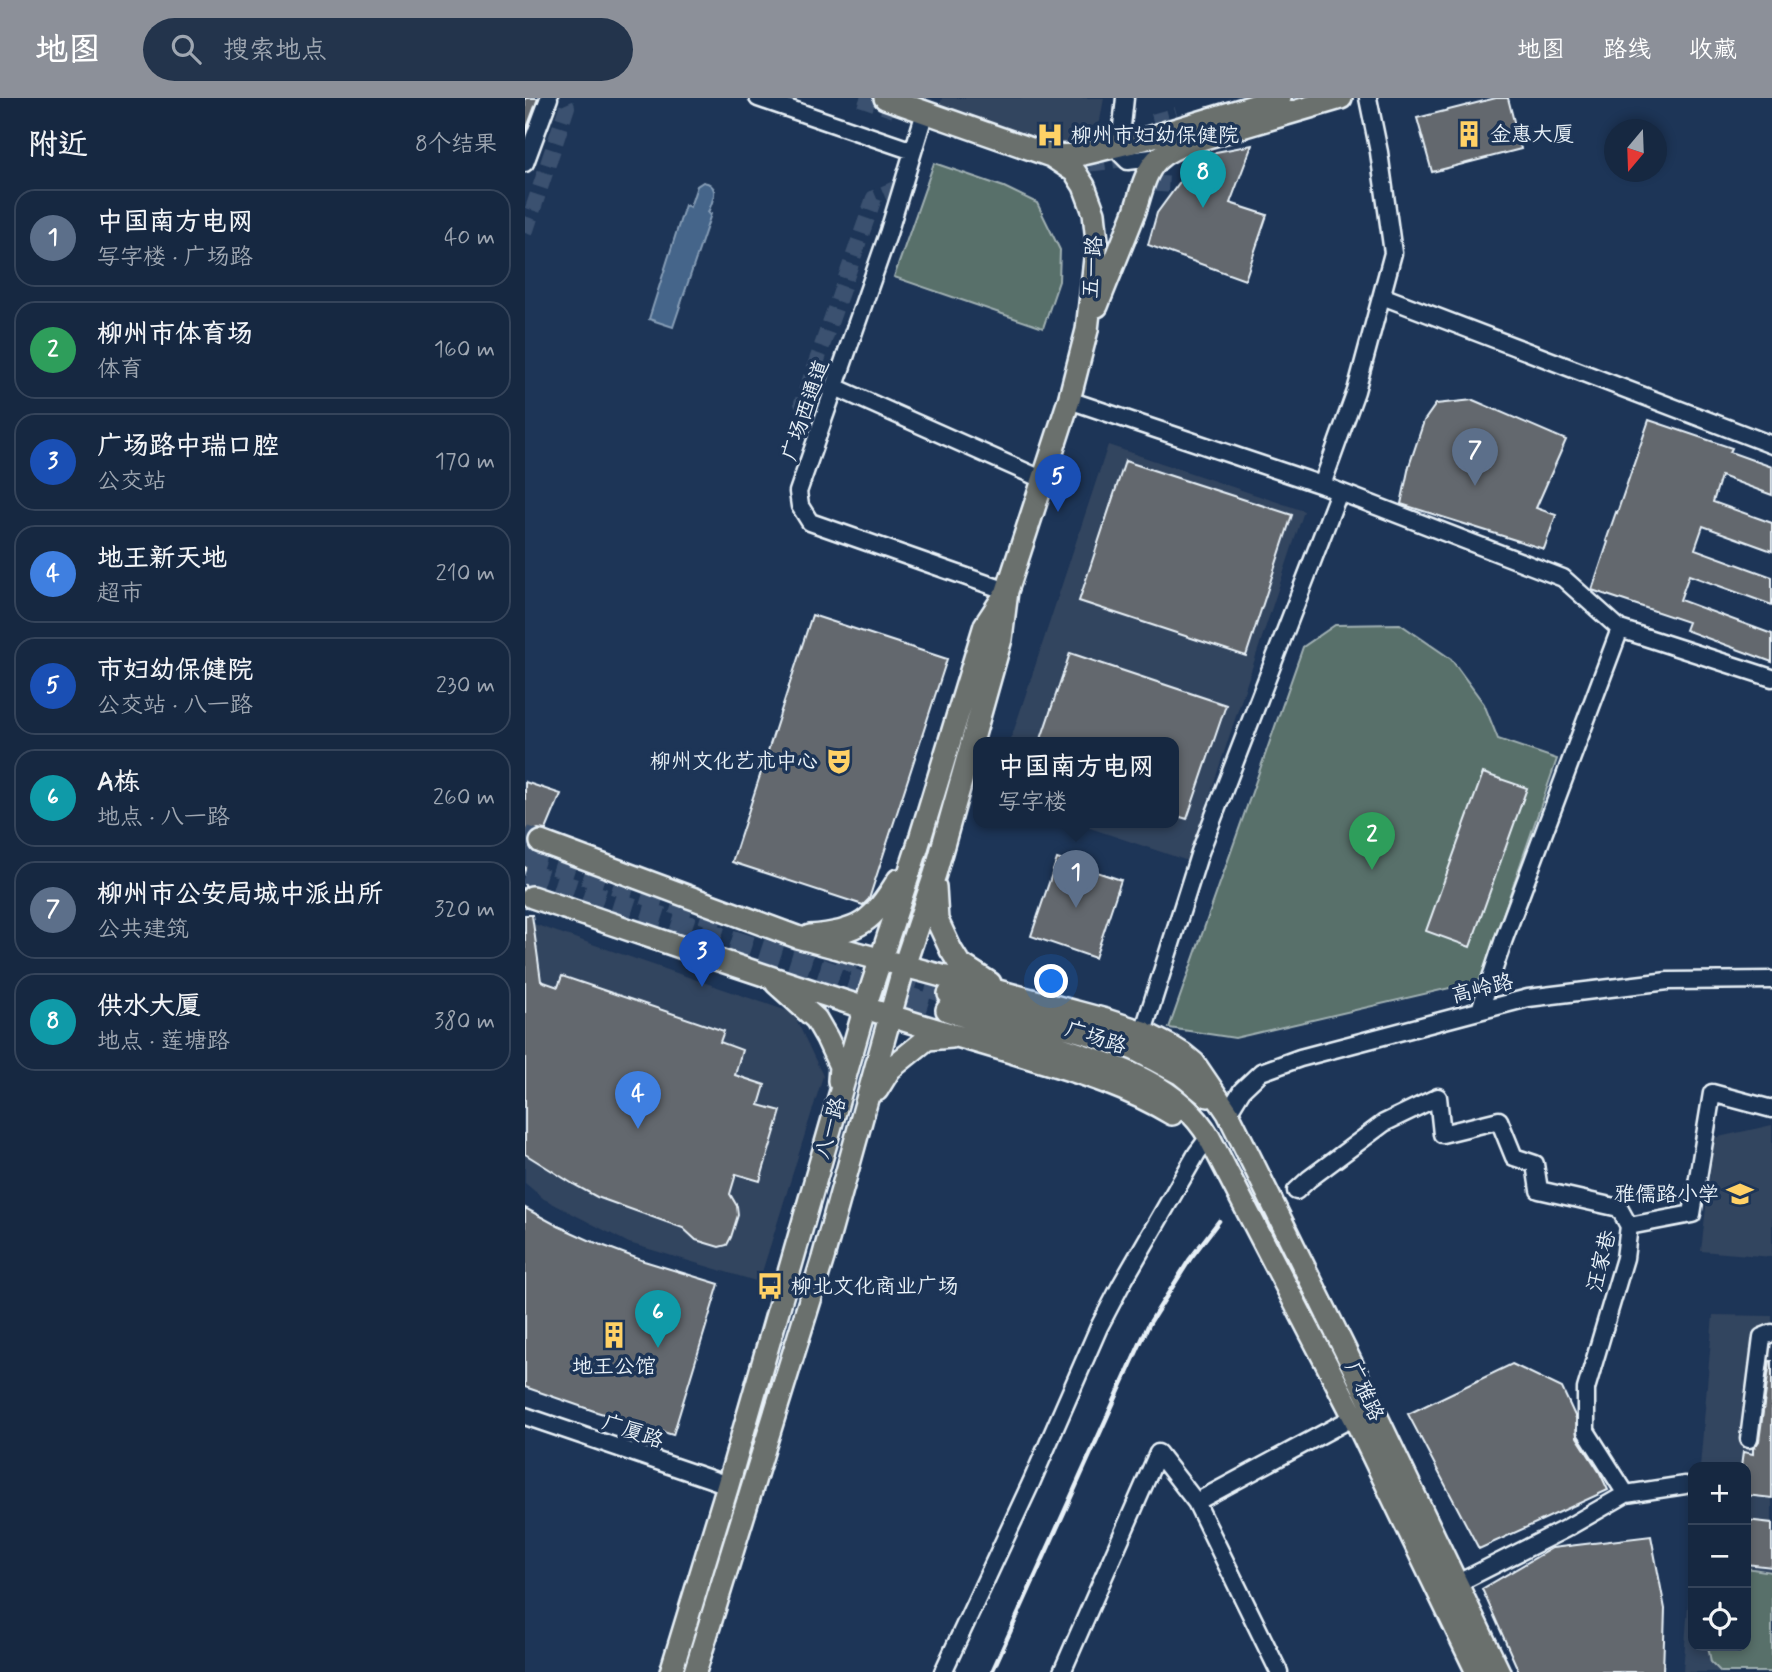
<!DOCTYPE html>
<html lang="zh">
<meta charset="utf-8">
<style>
body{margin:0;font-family:Mynerve,"LXGW WenKai TC",sans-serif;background:#23344c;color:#f1f3f6}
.controls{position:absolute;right:21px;bottom:21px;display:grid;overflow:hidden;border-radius:14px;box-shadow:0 4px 10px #0003}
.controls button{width:63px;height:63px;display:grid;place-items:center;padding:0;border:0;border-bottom:2px solid #35445a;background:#162841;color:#f1f3f6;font:35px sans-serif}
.compass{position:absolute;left:1079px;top:21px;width:63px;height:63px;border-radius:50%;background:#162841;box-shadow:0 4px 10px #0003;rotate:199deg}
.you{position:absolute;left:527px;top:884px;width:24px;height:24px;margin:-18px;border:5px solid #fff;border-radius:50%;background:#1a73e8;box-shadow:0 0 0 10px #1a73e833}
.badge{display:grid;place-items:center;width:46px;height:46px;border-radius:50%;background:#8c9099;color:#fff;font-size:23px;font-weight:700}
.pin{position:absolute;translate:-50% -58px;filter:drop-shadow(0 2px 4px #0008)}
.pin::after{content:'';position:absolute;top:37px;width:24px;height:21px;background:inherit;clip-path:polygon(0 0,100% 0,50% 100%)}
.popup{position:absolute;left:448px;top:639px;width:206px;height:91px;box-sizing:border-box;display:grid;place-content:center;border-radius:14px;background:#162841;filter:drop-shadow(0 2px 5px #0005);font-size:23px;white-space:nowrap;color:#9ea6b1}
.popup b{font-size:26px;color:#f1f3f6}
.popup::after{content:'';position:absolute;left:50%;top:100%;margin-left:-14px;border:14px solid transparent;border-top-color:#162841}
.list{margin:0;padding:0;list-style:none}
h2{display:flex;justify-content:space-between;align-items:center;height:91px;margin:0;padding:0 28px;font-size:30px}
h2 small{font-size:23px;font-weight:400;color:#9ea6b1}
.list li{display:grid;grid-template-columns:46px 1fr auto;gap:21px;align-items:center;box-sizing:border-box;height:98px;margin:0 14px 14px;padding:0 14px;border:2px solid #35445a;border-radius:21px}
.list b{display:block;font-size:26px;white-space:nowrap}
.list p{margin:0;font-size:23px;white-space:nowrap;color:#9ea6b1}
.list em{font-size:23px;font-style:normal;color:#9ea6b1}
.icon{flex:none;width:38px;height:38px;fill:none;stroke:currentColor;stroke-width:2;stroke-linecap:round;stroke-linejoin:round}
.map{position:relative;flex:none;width:1247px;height:1574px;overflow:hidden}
header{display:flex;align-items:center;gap:42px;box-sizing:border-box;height:98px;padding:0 35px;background:#8c9099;color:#fff}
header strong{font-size:33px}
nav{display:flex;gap:38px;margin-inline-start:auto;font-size:24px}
.search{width:490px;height:63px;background:#23344c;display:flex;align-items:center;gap:18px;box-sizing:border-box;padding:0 24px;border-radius:38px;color:#9ea6b1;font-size:26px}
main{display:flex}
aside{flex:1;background:#162841}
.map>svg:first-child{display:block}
.built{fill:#32445e}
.green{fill:#586f6b;stroke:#a0b0b2;stroke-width:2}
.water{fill:#44658a;stroke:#869db6;stroke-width:2}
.building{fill:#63686e;stroke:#e8f1f8;stroke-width:2}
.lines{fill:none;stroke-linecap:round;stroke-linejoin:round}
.minor-tunnel{stroke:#3b516f;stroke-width:16;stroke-dasharray:16 8;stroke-linecap:butt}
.major-tunnel{stroke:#3b516f;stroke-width:21;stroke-dasharray:21 10;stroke-linecap:butt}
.minor-casing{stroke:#e8f1f8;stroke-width:21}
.major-casing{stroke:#e8f1f8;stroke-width:26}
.minor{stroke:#1d3557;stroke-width:16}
.major{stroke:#6b706d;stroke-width:21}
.rail{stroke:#e8f1f8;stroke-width:4.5}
.labels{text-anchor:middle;stroke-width:7;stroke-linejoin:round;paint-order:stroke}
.poi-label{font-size:21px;fill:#e8f1f8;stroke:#1d3557;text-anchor:start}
.street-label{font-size:21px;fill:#e8f1f8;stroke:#1d3557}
</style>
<header>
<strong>地图</strong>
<div class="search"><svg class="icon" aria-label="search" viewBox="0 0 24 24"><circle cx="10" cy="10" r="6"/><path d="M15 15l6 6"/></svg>搜索地点</div>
<nav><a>地图</a><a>路线</a><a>收藏</a></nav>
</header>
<main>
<aside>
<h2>附近<small>8个结果</small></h2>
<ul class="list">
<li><span class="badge" style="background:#5c6f8a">1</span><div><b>中国南方电网</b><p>写字楼 · 广场路</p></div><em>40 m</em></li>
<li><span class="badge" style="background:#2e9e5b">2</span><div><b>柳州市体育场</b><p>体育</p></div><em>160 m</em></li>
<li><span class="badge" style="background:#1a4fb4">3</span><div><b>广场路中瑞口腔</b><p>公交站</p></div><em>170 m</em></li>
<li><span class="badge" style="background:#3f7fe0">4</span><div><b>地王新天地</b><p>超市</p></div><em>210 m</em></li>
<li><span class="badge" style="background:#1a4fb4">5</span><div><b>市妇幼保健院</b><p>公交站 · 八一路</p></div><em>230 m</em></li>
<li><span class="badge" style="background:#0f9aa8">6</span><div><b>A栋</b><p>地点 · 八一路</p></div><em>260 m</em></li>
<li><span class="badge" style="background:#5c6f8a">7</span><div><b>柳州市公安局城中派出所</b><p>公共建筑</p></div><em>320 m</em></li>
<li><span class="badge" style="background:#0f9aa8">8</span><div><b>供水大厦</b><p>地点 · 莲塘路</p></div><em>380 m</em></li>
</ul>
</aside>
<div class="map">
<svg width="1247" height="1574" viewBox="0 0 1247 1574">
<rect width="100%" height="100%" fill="#1d3557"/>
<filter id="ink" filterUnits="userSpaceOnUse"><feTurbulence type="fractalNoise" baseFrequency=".0143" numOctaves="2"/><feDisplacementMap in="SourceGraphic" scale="14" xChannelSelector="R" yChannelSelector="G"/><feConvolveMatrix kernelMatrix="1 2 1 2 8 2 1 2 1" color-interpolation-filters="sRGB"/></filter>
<g filter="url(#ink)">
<!-- built -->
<path class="built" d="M 417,0 L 579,0 L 575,23 L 532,50 L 415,7 Z
M 583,347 L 779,413 L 663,763 L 547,724 L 649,724 L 649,644 L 485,644 Z
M 0,823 L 268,915 L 298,978 L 234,1184 L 104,1145 L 19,1101 L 0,1085 Z
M 1247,1027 L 1247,1159 L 1176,1153 L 1189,1040 Z
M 1188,1217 L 1247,1218 L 1247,1574 L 1158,1574 L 1168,1440 L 1168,1548 L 1221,1548 L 1221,1369 L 1175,1369 Z"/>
<!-- green -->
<path class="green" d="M 409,65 L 479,89 L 512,105 L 535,152 L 534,183 L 518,230 L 369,179 Z
M 875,526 L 926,561 L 959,606 L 973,641 L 1032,661 L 955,883 L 710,940 L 644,930 L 778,549 L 810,527 Z
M 1221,1470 L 1247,1474 L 1247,1574 L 1196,1574 L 1186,1564 L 1183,1548 L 1221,1548 Z"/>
<!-- water -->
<path class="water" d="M 178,84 C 197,87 187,103 183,115 L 186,116 L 148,229 L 124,221 L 160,107 L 165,109 L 172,88 Z"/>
<!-- building -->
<path class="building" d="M 0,0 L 13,0 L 0,35 Z
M 971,0 L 983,0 L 996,51 L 907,74 L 892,20 Z
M 727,47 L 705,105 L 742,117 L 720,182 L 623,147 L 632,115 L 665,70 L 691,54 Z
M 948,302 L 1041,342 L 1011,410 L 1031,417 L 1019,451 L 876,406 L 884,368 L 899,323 L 911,306 Z
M 1124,322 L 1207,350 L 1205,354 L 1247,369 L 1247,397 L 1196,378 L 1188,404 L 1247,425 L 1247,453 L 1178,428 L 1170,451 L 1247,479 L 1247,507 L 1164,477 L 1155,502 L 1247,536 L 1247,564 L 1160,532 L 1163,524 L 1067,492 L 1083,444 L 1081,443 L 1091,414 L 1092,415 Z
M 600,363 L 767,417 L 721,558 L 554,503 Z
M 287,517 L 422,561 L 344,801 L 338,807 L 207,764 Z
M 545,555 L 701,607 L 662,721 L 649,717 L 649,644 L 515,644 Z
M 958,675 L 1002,690 L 945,849 L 901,833 Z
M 0,684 L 36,696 L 21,732 L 13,731 L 7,734 L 4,739 L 3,746 L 6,752 L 13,757 L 5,786 L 0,788 Z
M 532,761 L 596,782 L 570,860 L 506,838 Z
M 0,817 L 7,817 L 16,883 L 33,889 L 37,878 L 199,933 L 195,944 L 217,952 L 210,977 L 240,987 L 234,1007 L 256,1013 L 235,1083 L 211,1076 L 205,1096 L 212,1108 L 213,1117 L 206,1139 L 202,1147 L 194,1149 L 171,1142 L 158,1130 L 72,1099 L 48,1086 L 0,1056 Z
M 0,1110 L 33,1128 L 66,1143 L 119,1163 L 194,1186 L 148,1337 L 72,1314 L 0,1289 Z
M 1245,1263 L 1247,1263 L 1247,1400 L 1221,1397 L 1221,1369 L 1216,1369 L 1218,1354 L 1228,1356 L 1228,1351 L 1234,1343 Z
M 987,1266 L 1037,1290 L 1051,1320 L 1052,1339 L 1075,1375 L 1083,1392 L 954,1451 L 883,1316 Z
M 1221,1422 L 1247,1425 L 1247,1469 L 1221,1466 Z
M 1126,1438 L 1140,1511 L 1138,1574 L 994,1574 L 957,1491 L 1027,1450 Z"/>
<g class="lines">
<!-- minor-tunnel -->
<path class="minor-tunnel" d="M 335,0 L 369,12
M 540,67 C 576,65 598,64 632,49
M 635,94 L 636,75 L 627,24 L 652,17
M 0,135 L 42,9 L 38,0
M 294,337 L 277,305 L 349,100 L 377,88"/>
<!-- major-tunnel -->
<path class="major-tunnel" d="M 0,738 L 16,744
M 0,757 L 202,823
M 0,775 L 422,912
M 313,859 L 424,896"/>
<defs>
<path id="minor" d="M 233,0 L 388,53
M 600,0 L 595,47 L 596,56 L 603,63 L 634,59
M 400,14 L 363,136 L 273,394 L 275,408 L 285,424 L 482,493
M 0,65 L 24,0
M 857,198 L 1247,347
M 310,289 L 519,382
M 544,302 L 797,387 L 1038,480 L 1095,531 L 979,841 L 955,912
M 797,387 L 831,293 L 868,155 L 854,54 L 843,0
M 1095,531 L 1247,580
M 618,934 L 675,754 L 814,394
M 703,1015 L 717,992 L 736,974 L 775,960 L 1003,900 L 1143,883 L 1247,882
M 771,1093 L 784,1081 L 859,1025 L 913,999 L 917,1036 L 974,1022 L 989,1059 L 1010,1066 L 1014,1092 L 1094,1110 L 1104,1128
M 0,1318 L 203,1387
M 1224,1341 L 1237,1239 L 1247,1235
M 1101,1396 L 1061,1333 L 1061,1291 L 1100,1160 L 1104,1128 L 1167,1116 L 1187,995 L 1247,1011
M 671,1404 L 754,1574
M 931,1486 L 1040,1431 L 1101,1396 L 1160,1387
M 418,1574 L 506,1385 L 574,1229 L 596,1187 L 672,1055 L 684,1039
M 537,1574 L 633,1355 L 671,1404 L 829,1319"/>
<path id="major" d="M 526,58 L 554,57 L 571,53 L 619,41 L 755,0
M 572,208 C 584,177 597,147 609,116 C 616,97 618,77 632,62 C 641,53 654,48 666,44 L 816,0
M 16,744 L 272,839 L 581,922 L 618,934 L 645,948 L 658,956 L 669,965 L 703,1015 L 820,1252 L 974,1574
M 410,789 L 412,822 L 426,852 L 434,865 L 465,885
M 7,799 C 127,839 246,881 366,918 C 413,933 461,946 509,961 C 557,975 604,990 647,1016
M 285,838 C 335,834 347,824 373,782
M 251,885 L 291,921 L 302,940 L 315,968 L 314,983
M 424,896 L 568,937 L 609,951 L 656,976 L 683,998
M 422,912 C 456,924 490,935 525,946 C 582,965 652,984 684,1039 L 829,1319 L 952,1574
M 352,992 L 365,971 L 402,941 L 427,939
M 146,1574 L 203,1387 L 340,909 L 391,754 L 460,527 L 479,498
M 170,1574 L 298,1160 L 379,868 L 410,776 L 476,541 L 482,493 L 544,302 L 562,232 L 572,143 L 569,115 L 559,88 L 550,74 L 526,58 L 360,0"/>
</defs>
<!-- minor casing -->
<use href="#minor" class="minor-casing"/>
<!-- major casing -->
<use href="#major" class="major-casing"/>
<!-- minor -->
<use href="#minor" class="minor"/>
<!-- major -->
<use href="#major" class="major"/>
<!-- rail -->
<path class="rail" d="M 467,1574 L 624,1226 L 665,1161 L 694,1123"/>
</g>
</g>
<!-- icons -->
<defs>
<symbol id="building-bare" viewBox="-9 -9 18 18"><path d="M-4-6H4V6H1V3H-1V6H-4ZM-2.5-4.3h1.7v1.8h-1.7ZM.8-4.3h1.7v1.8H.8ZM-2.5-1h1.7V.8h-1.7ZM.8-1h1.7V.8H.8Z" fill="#ffd166" stroke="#1d3557" stroke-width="2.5" paint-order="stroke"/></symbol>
<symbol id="hospital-bare" viewBox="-9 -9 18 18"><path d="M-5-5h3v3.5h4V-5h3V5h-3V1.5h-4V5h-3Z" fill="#ffd166" stroke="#1d3557" stroke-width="2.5" paint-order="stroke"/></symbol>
<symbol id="theatre-bare" viewBox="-9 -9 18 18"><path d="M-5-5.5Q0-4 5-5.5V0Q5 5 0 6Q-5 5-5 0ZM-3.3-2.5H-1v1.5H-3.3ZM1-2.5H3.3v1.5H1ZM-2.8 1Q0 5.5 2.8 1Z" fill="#ffd166" stroke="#1d3557" stroke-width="2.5" paint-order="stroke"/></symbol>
<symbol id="school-bare" viewBox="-9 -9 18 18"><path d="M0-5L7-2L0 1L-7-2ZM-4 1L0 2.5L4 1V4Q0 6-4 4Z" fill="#ffd166" stroke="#1d3557" stroke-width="2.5" paint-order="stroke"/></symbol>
<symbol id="bus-bare" viewBox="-9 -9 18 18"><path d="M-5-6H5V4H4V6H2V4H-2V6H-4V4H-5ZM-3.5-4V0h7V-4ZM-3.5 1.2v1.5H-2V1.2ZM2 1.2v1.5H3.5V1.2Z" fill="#ffd166" stroke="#1d3557" stroke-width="2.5" paint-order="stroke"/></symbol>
</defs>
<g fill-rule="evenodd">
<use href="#building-bare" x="925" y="17" width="38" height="38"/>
<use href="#hospital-bare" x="506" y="18" width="38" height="38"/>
<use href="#theatre-bare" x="295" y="644" width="38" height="38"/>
<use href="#school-bare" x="1196" y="1077" width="38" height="38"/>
<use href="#bus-bare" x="226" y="1169" width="38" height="38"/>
<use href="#building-bare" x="70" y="1218" width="38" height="38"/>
</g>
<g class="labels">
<!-- poi labels -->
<g class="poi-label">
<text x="965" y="43">金惠大厦</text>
<text x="546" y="44">柳州市妇幼保健院</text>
<text x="293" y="670" text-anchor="end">柳州文化艺术中心</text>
<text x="1194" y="1103" text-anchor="end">雅儒路小学</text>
<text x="266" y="1195">柳北文化商业广场</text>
<text x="89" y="1275" text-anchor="middle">地王公馆</text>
</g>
<!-- street labels -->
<g class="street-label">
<text transform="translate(567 169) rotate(-86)" y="7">五一路</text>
<text transform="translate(280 312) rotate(-71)" y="7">广场西通道</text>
<text transform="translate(957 890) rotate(-14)" y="7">高岭路</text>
<text transform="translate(571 939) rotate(18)" y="7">广场路</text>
<text transform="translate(305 1030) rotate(-74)" y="7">八一路</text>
<text transform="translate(1076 1163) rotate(-76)" y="7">汪家巷</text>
<text transform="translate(840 1293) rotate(65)" y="7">广雅路</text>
<text transform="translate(108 1333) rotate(19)" y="7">广厦路</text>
</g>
</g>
</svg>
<div class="controls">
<button>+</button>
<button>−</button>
<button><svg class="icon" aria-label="locate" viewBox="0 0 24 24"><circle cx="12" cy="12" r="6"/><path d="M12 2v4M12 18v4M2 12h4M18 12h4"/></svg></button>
</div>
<svg class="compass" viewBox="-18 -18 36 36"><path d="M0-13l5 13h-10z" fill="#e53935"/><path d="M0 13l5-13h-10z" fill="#9ea6b1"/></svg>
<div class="you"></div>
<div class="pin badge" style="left:551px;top:810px;background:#5c6f8a">1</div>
<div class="popup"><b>中国南方电网</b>写字楼</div>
<div class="pin badge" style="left:847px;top:772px;background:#2e9e5b">2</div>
<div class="pin badge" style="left:177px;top:889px;background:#1a4fb4">3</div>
<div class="pin badge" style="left:113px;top:1031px;background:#3f7fe0">4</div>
<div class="pin badge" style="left:533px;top:414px;background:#1a4fb4">5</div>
<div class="pin badge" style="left:133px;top:1250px;background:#0f9aa8">6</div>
<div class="pin badge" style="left:950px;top:388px;background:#5c6f8a">7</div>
<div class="pin badge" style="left:678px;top:110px;background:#0f9aa8">8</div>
</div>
</main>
